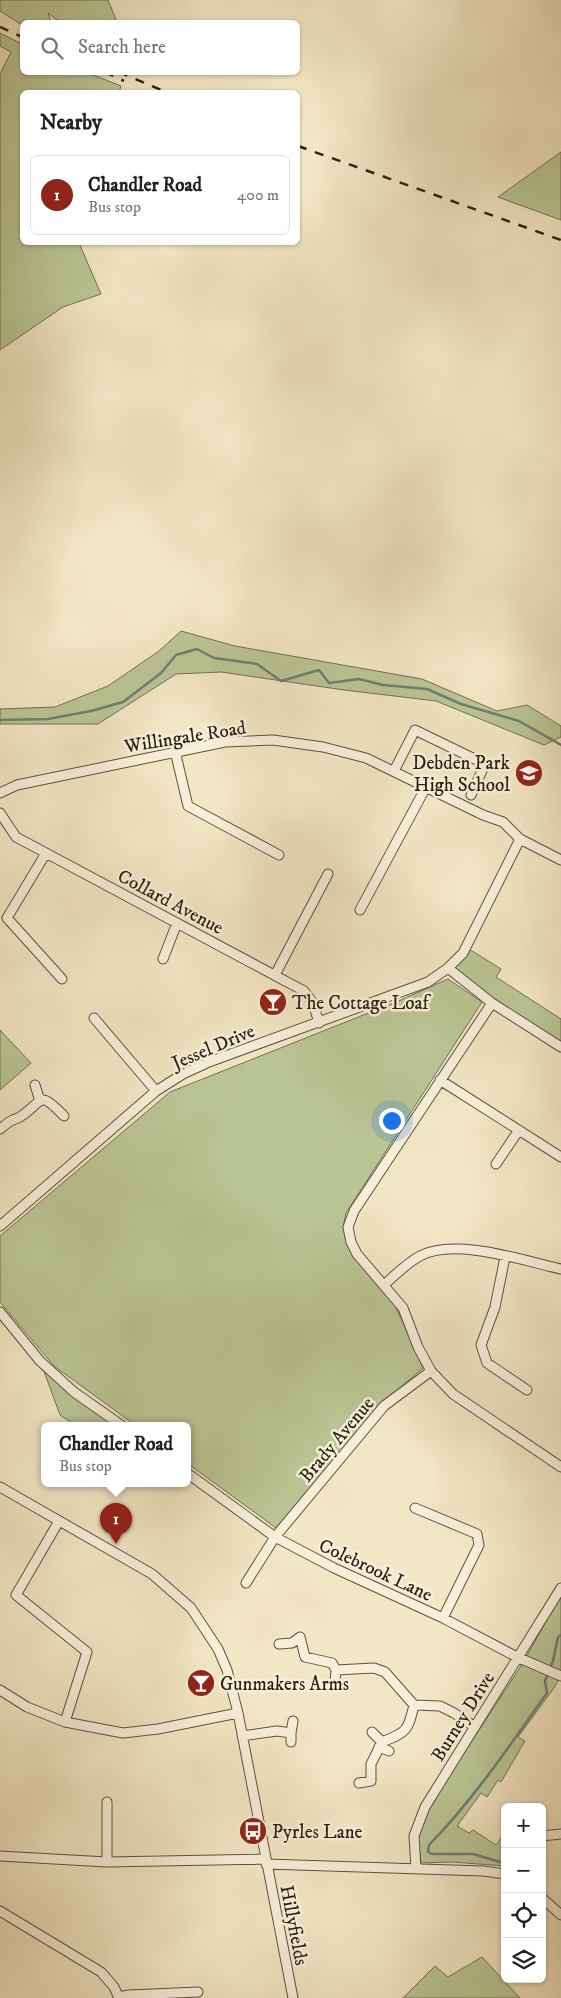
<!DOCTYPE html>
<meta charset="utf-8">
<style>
body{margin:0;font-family:"IM FELL DW Pica",serif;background:#f6f6f6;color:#222}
.controls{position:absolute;right:15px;bottom:15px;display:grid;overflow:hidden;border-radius:8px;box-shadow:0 1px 4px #0004}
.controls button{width:45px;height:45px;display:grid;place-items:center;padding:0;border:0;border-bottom:1px solid #e0e0e0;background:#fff;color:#222;font:25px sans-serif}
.you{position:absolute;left:391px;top:1120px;width:18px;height:18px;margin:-12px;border:4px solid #fff;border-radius:50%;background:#1a73e8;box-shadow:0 0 0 8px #1a73e833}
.badge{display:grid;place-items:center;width:32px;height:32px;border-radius:50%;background:#8f2418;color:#fff;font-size:16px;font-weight:700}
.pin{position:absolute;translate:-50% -41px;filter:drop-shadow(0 1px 2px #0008)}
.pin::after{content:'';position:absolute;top:26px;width:18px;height:15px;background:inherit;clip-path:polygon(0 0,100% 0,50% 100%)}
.popup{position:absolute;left:41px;top:1422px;width:150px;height:65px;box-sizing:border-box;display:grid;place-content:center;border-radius:8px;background:#fff;filter:drop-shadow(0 1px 4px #0005);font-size:16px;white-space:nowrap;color:#767676}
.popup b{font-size:19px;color:#222}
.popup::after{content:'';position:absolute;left:50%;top:100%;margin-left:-10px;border:10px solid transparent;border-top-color:#fff}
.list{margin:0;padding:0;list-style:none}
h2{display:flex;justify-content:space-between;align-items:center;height:65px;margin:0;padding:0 20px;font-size:21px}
h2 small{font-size:16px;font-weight:400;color:#767676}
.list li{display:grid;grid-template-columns:32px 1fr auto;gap:15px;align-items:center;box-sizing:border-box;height:80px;margin:0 10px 10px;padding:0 10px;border:1px solid #e0e0e0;border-radius:8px}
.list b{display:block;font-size:19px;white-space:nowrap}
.list p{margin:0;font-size:16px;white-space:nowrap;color:#767676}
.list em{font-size:16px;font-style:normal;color:#767676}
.icon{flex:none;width:28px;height:28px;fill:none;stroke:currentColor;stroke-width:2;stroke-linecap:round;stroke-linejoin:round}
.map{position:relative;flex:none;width:561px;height:1998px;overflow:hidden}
.search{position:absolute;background:#fff;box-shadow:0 1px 4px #0004;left:20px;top:20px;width:280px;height:55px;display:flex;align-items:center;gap:12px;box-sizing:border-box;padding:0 18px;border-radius:8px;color:#767676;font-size:19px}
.panel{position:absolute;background:#fff;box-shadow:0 1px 4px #0004;left:20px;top:90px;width:280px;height:155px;border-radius:8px}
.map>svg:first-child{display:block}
.green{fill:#bac595;stroke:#727254}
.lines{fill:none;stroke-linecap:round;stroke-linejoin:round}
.stream{stroke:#6f7f77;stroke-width:2.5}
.street-casing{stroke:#5d523e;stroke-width:11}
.street{stroke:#f7efd9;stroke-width:9}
.rail{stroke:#2b2012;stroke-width:2.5;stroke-dasharray:9 9;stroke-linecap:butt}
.labels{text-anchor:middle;stroke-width:5;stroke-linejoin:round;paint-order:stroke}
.street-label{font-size:19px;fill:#2b2012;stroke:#f7efd9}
.poi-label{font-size:19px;fill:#2b2012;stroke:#f7efd9;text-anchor:start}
</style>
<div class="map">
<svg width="561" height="1998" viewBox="0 0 561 1998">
<rect width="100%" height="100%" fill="#f3e6c4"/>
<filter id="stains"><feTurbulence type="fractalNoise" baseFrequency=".004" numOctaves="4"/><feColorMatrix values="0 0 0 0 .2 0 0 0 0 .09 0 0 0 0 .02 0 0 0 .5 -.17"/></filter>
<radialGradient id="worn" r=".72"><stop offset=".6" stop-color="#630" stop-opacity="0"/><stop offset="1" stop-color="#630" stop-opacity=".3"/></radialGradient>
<!-- green -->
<path class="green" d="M 0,0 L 108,0 L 117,22 L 60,22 L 48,13 L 51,22 L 22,22 L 22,25 L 0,11 Z
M 0,33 L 22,44 L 22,72 L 88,73 L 121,86 L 119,92 L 22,92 L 22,242 L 79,243 L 101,294 L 63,307 L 0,350 L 0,74 L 11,52 L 0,46 Z
M 561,152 L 561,220 L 498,197 Z
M 181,631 L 235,646 L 422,679 L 497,711 L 527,705 L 561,726 L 561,737 L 544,745 L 436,701 L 344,690 L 221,672 L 176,674 L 98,724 L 0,724 L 0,709 L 55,707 L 108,686 L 159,651 Z
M 469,949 L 501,969 L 496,977 L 561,1019 L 561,1043 L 494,1001 L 453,968 Z
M 448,979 L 482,1002 L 346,1213 C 334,1256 377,1272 394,1304 C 405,1325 413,1347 423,1368 L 380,1405 L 276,1528 L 187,1463 L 187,1425 L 135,1425 L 54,1366 L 0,1302 L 0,1236 L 170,1092 L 401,1000 Z
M 0,1030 L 31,1063 L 0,1090 Z
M 42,1366 L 115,1425 L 75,1425 L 60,1415 Z
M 561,1595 L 561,1675 L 554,1688 L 518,1737 L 525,1741 L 501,1782 L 498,1780 L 487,1797 L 481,1793 L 457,1826 L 469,1833 L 473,1830 L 496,1845 L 505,1833 L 505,1866 L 452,1862 L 421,1863 L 418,1835 L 428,1808 L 521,1666 Z
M 482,1957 L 520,1998 L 403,1998 L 435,1966 L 448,1977 Z"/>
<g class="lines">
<!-- stream -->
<path class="stream" d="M 0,720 L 48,719 L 91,711 L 123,702 L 161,673 L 176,655 L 197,649 L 214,658 L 257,664 L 281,681 L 319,670 L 329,683 L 359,679 L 383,685 L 427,689 L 461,704 L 519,721 L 561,745
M 500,1862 L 473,1854 L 432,1854 L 428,1852 L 429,1845 C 474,1799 510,1745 547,1693 L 545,1681 L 553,1661 L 558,1637 L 561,1635"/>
<defs>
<path id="street" d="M 175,751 L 188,806 L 279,855
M 394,771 L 415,730 L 485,764 L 471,795
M 0,793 L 17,785 L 225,742 L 273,740 L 323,747 L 366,758 L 483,815 L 503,822 L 520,839 L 561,860
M 0,813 L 16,837 L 304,991 L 313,1003 L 319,1023
M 46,853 L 7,918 L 62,979
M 360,910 L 426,787
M 163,959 L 177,923
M 448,968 L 492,1003 L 561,1047
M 275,975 L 328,874
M 492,1003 L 354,1211 L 348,1227 L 351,1242 L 357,1254 L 403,1308 L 418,1347 L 431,1371 L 453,1394 L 561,1467
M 94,1018 L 156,1091
M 440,1080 L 561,1157
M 35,1085 L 40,1101
M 0,1129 C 4,1126 8,1122 13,1120 C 17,1118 17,1119 20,1117 C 44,1101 38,1089 64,1116
M 496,1164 L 519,1130
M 0,1226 L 156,1091 L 183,1074 L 209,1062 L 428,982 L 448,968 L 463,953 L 520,839
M 505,1257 L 495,1307 L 481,1345 L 487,1363 L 527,1390
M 384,1285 C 395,1275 407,1263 420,1256 C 455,1237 524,1261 561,1269
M 0,1312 L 40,1361 L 74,1392 L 121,1425
M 187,1473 L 275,1537 L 334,1568 L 443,1618 L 517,1657 L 561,1676
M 0,1487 L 152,1574 L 191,1608 L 218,1649 L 227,1670 L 238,1713 L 293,1998
M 415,1508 L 477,1534 L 479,1545 L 443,1618
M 59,1521 L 16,1595 L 87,1652 L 65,1722
M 246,1583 L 275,1537 L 384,1406 L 431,1371
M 279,1644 L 292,1643 L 300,1637 L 305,1657 L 332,1663 L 336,1670 L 335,1683
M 336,1670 L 374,1668 L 385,1672 L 414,1705 L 440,1706 L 454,1713 L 475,1727
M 0,1690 L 27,1707 L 65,1722 L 123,1733 L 158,1729 L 238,1713
M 372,1732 L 382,1742
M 291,1733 L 293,1721
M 242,1736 L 277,1731 L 291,1733 L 291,1742
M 382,1742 C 407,1732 408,1731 414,1705
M 379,1747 L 389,1751
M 359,1783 L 371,1781 L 371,1764 L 382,1742
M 107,1802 L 107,1862
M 542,1836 L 561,1834
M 0,1856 L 107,1862 L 265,1859
M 266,1864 L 483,1871 L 505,1874
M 416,1869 L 414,1836 L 425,1807 L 561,1588
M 542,1898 L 561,1915
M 0,1911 L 101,1972 L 114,1987 L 119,1998
M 119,1997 L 129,1995 L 198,1992"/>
</defs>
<!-- street casing -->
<use href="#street" class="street-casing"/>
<!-- street -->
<use href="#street" class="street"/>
<!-- rail -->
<path class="rail" d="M 0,27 L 22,37
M 105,72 L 124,81
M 119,72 L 166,92
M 298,146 L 561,240"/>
</g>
<!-- icons -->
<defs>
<symbol id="school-disc" viewBox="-11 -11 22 22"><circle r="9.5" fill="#8f2418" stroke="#f7efd9"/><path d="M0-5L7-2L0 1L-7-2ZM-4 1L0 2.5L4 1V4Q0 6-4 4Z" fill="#fff"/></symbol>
<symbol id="bar-disc" viewBox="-11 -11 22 22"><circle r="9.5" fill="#8f2418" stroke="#f7efd9"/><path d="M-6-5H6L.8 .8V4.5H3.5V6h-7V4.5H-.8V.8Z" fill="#fff"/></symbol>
<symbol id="bus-disc" viewBox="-11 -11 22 22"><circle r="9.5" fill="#8f2418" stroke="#f7efd9"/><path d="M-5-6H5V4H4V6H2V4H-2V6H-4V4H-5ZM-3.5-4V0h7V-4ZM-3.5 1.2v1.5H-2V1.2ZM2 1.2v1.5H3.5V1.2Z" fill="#fff"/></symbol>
</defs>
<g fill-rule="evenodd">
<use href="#school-disc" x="513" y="757" width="32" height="32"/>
<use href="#bar-disc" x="257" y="986" width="32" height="32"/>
<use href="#bar-disc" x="185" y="1667" width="32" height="32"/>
<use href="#bus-disc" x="237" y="1815" width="32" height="32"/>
</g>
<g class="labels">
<!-- street labels -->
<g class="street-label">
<text transform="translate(185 736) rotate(-9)" y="7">Willingale Road</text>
<text transform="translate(171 901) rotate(28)" y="7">Collard Avenue</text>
<text transform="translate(213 1046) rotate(-23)" y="7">Jessel Drive</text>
<text transform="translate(336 1439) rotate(-50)" y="7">Brady Avenue</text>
<text transform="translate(376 1569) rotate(25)" y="7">Colebrook Lane</text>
<text transform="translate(462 1716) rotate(-58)" y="7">Burney Drive</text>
<text transform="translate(295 1925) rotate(79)" y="7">Hillyfields</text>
</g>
<!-- poi labels -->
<g class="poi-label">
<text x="510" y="769" text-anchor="end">Debden Park<tspan x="510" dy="22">High School</tspan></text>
<text x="292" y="1009">The Cottage Loaf</text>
<text x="220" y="1690">Gunmakers Arms</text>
<text x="272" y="1838">Pyrles Lane</text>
</g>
</g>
<rect width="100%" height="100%" filter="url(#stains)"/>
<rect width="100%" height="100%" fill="url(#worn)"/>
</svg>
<div class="controls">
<button>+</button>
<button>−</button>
<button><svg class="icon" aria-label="locate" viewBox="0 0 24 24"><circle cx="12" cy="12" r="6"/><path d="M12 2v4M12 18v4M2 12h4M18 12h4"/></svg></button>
<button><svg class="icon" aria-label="layers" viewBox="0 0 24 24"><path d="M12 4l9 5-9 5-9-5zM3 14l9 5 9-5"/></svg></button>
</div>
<div class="you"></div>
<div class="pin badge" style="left:116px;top:1544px">1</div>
<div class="popup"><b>Chandler Road</b>Bus stop</div>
<div class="search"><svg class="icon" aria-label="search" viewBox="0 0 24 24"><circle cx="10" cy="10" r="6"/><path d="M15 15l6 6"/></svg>Search here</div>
<section class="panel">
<h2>Nearby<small></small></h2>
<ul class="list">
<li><span class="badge">1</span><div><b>Chandler Road</b><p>Bus stop</p></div><em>400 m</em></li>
</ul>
</section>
</div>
